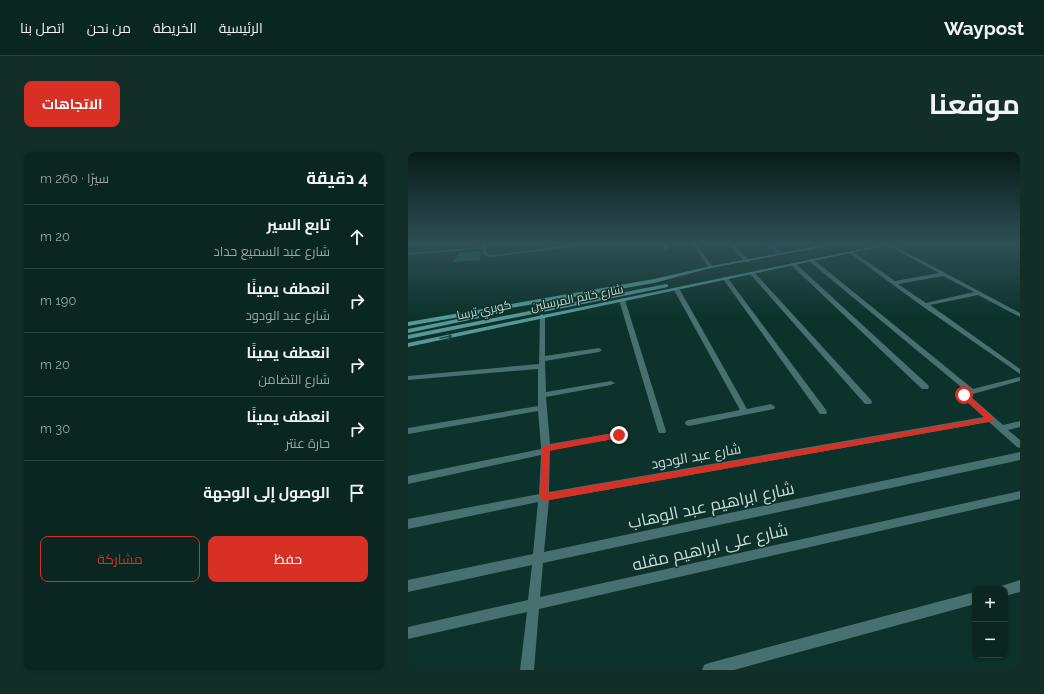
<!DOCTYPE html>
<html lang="ar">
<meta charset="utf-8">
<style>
body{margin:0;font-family:Raleway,Cairo,sans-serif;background:#122e29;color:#f1f3f6;direction:rtl}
.controls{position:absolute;right:12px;bottom:12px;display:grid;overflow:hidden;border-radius:8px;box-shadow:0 1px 3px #0004}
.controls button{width:36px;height:36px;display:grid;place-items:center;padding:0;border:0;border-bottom:1px solid #29433e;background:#092620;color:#f1f3f6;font:20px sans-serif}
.stop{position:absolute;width:12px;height:12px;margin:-9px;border:3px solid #d93025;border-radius:50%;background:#fff}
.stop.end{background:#d93025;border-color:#fff;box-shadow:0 1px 4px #0008}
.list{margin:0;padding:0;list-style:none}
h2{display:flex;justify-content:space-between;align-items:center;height:52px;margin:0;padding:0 16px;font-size:17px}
h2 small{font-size:13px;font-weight:400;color:#99a5a5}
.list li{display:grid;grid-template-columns:26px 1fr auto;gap:12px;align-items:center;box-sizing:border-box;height:64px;padding:0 16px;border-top:1px solid #29433e}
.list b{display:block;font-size:15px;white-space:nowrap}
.list p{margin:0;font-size:13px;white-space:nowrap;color:#99a5a5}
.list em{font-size:13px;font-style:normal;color:#99a5a5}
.actions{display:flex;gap:8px;padding:12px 16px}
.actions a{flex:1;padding:9px 0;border:1px solid #d93025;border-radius:8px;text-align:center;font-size:14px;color:#d93025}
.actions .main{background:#d93025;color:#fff}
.icon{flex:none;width:22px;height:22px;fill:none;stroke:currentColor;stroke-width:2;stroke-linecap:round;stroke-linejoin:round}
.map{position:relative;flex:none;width:612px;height:518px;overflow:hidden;direction:ltr;border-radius:8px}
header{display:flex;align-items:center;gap:24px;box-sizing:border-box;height:56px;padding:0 20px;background:#092620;border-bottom:1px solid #29433e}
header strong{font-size:19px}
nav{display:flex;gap:22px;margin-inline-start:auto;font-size:14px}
.intro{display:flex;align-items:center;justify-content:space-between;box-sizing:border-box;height:96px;padding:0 24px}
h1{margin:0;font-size:28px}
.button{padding:10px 18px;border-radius:8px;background:#d93025;color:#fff;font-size:14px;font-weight:700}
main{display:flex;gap:24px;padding:0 24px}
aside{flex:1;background:#092620;border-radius:8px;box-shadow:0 1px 3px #0004}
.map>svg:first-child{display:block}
.building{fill:#1a6f4c}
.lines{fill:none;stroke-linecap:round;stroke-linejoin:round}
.street{fill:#497071;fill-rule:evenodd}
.secondary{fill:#579798;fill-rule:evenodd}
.oneway{stroke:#22504c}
.route{fill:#d93025}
.labels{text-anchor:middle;stroke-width:3;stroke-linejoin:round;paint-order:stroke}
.far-street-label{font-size:12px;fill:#c9ddd8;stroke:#0c322b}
.street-label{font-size:14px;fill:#c9ddd8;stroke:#0c322b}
.near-street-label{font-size:17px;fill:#c9ddd8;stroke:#0c322b}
</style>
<header>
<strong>Waypost</strong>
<nav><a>الرئيسية</a><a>الخريطة</a><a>من نحن</a><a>اتصل بنا</a></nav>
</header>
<div class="intro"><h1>موقعنا</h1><a class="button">الاتجاهات</a></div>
<main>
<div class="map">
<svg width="612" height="518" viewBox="0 0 612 518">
<rect width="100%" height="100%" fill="#0c322b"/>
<!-- building -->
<path class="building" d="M 73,99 L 72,108 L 45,110 L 52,100 Z"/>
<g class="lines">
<!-- street -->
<path class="street" d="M 74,92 L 78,92 L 79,101 L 83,103 L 171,92 L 181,92 L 179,93 L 83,105 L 75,103 L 74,97 L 0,103 L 0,101 L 74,95 Z
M 255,92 L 259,92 L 261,98 L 257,98 Z
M 284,92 L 288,92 L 305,115 L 305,116 L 301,116 Z
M 321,92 L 325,92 L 341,108 L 341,110 L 337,110 Z
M 360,92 L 364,92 L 374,101 L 374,103 L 370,103 Z
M 478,92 L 483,92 L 612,161 L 612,165 L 610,164 L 570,143 L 522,153 L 612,217 L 612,222 L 514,154 L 440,100 L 444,99 L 487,129 L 531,121 ZM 535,124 L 566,140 L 518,151 L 490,132 Z
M 401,107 L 405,107 L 565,237 L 612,225 L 612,229 L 561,243 L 595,273 L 612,269 L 612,275 L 600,278 L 612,288 L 612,296 L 609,295 L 581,270 L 141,348 L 136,400 L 612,300 L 612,308 L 135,411 L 132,445 L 612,339 L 612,347 L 131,457 L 126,518 L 112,518 L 119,460 L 0,487 L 0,475 L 120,448 L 124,413 L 0,440 L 0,428 L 125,402 L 130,350 L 0,377 L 0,367 L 131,342 L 133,303 L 0,332 L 0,324 L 133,297 L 133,295 L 130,259 L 0,282 L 0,276 L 130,254 L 130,217 L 0,228 L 0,224 L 131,212 L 132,163 L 134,162 L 137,164 L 137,204 L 191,196 L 194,198 L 191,200 L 137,209 L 138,240 L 203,229 L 207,231 L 203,233 L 138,245 L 142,292 L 211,280 L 214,281 L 215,283 L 214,285 L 211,286 L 142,298 L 141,340 L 576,265 L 552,244 L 551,242 L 552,240 L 558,239 L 401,109 Z
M 383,111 L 387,111 L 520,233 L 521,235 L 520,237 L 514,237 L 383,113 Z
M 342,120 L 346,120 L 463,248 L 464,250 L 463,252 L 457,252 L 342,122 Z
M 315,125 L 319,125 L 418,258 L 419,260 L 418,262 L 412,262 L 315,127 Z
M 269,136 L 272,138 L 339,257 L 363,252 L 367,255 L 366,257 L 281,274 L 278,273 L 277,271 L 278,269 L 281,268 L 332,258 L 266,138 Z
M 214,146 L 217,148 L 258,279 L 257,281 L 251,281 L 250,279 L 211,148 Z
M 612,428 L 612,440 L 597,444 L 597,437 L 591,437 L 593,434 Z
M 567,440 L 567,452 L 326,518 L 294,518 L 296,513 L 301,511 Z"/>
<!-- secondary -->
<path class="secondary" d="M 422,92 L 430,92 L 303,116 L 246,131 L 0,174 L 0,170 L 246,127 L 303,114 Z
M 478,92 L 485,92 L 0,195 L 0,191 Z
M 258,132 L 260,133 L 260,135 L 0,187 L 0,183 Z
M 69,163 L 71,164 L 71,166 L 0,181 L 0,177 Z"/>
</g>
<!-- one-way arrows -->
<defs><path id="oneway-shaft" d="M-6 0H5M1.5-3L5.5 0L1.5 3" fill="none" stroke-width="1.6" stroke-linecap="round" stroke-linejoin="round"/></defs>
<use class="oneway" href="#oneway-shaft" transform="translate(38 185) rotate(-12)"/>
<!-- sky -->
<linearGradient id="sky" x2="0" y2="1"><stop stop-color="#071c18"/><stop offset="0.56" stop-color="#2e4f55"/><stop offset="1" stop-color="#2e4f55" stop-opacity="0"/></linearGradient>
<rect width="612" height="164" fill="url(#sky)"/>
<!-- route -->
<path class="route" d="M 553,241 L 558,241 L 585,266 L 585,269 L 136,349 L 132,345 L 134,296 L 137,294 L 211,280 L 215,283 L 211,286 L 141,299 L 140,341 L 577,266 L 553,244 Z"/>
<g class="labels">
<!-- far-street labels -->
<g class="far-street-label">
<text transform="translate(169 146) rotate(-11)" y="4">شارع خاتم المرسلين</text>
<text transform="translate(76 158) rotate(-12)" y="4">كوبري ترسا</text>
</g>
<!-- street labels -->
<g class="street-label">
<text transform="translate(288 304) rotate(-10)" y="5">شارع عبد الودود</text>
</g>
<!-- near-street labels -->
<g class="near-street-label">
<text transform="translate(303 353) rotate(-12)" y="6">شارع ابراهيم عبد الوهاب</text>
<text transform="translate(302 395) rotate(-13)" y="6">شارع على ابراهيم مقله</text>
</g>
</g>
</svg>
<div class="controls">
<button>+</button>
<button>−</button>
</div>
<div class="stop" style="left:556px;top:243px"></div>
<div class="stop end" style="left:211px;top:283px"></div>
</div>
<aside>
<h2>4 دقيقة<small>سيرًا · 260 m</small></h2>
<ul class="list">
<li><svg class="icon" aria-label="ahead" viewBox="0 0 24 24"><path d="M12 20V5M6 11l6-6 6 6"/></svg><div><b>تابع السير</b><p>شارع عبد السميع حداد</p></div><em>20 m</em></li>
<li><svg class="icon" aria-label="right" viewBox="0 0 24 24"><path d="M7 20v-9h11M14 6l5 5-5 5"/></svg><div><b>انعطف يمينًا</b><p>شارع عبد الودود</p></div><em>190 m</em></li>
<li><svg class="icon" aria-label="right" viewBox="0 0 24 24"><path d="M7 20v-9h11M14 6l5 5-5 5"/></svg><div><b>انعطف يمينًا</b><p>شارع التضامن</p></div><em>20 m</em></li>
<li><svg class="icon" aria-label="right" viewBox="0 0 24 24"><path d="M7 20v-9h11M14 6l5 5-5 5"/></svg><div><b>انعطف يمينًا</b><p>حارة عنتر</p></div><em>30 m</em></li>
<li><svg class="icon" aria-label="arrive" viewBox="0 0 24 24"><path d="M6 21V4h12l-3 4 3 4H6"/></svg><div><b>الوصول إلى الوجهة</b></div></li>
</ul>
<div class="actions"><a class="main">حفظ</a><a>مشاركة</a></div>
</aside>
</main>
